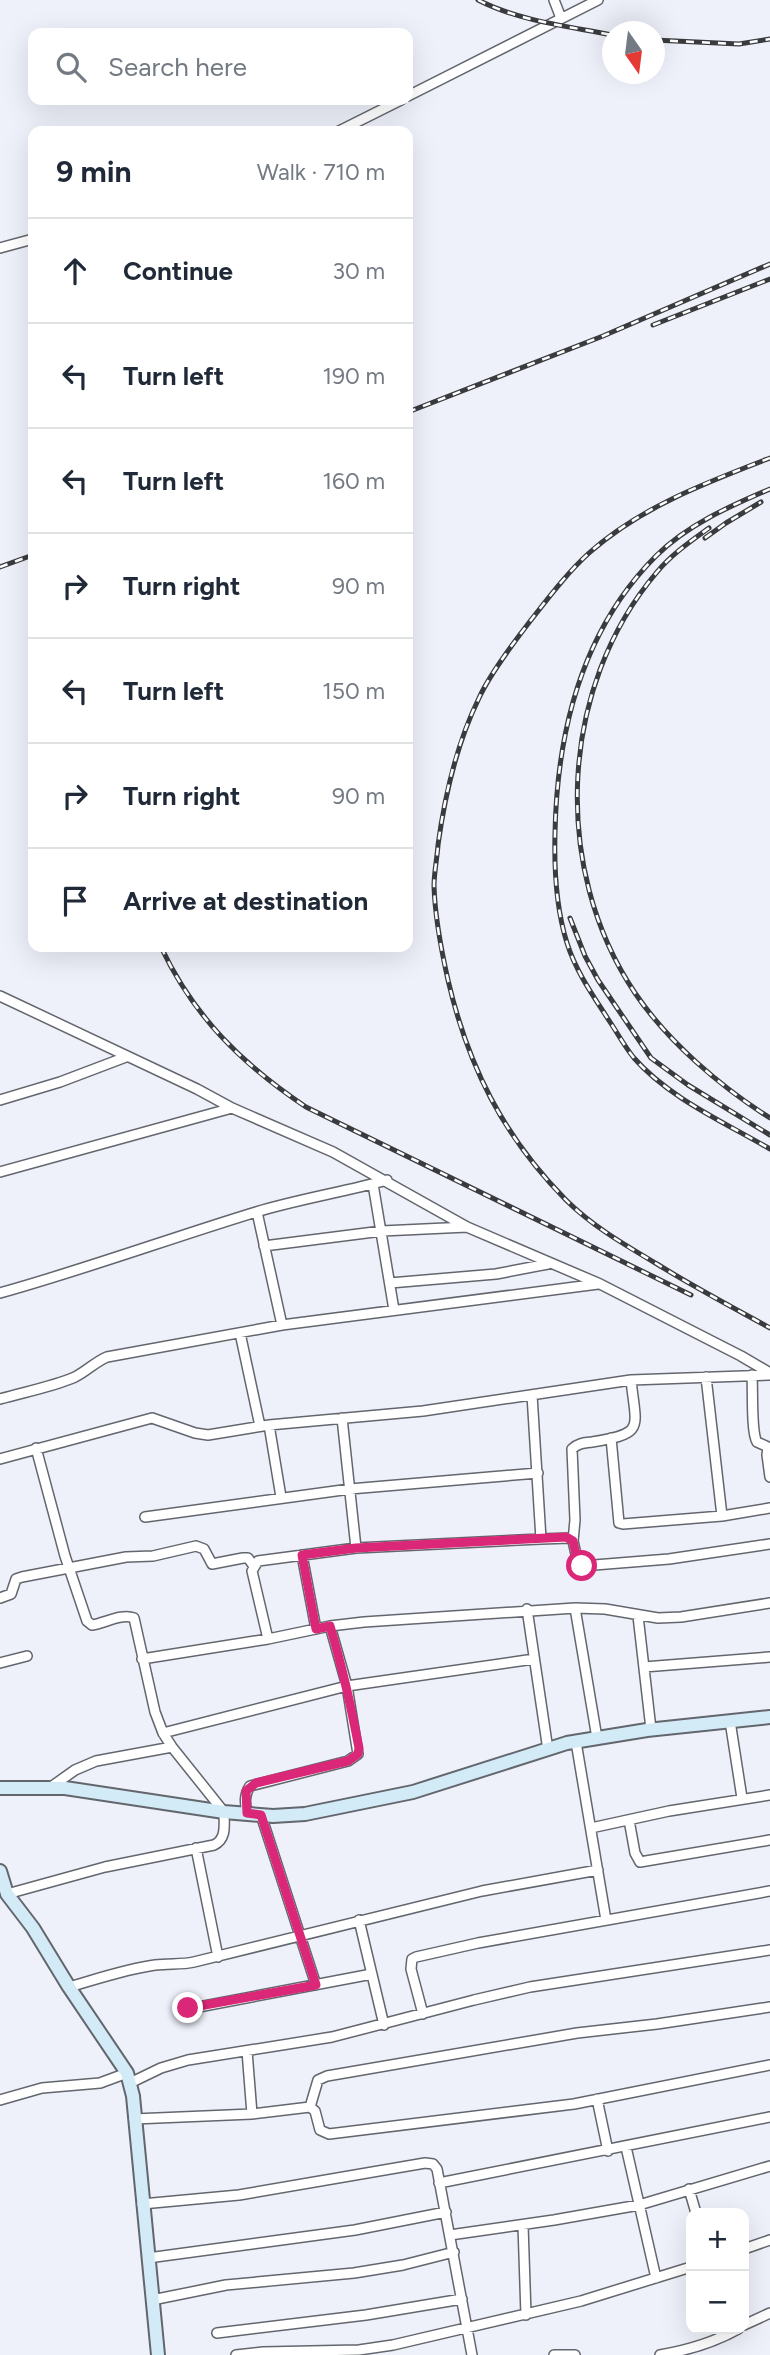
<!DOCTYPE html>
<meta charset="utf-8">
<style>
body{margin:0;font-family:Figtree,sans-serif;background:#f6f6f7;color:#1f2937}
.controls{position:absolute;right:21px;bottom:21px;display:grid;overflow:hidden;border-radius:14px;box-shadow:0 7px 28px #0002}
.controls button{width:63px;height:63px;display:grid;place-items:center;padding:0;border:0;border-bottom:2px solid #e0e1e3;background:#fff;color:#1f2937;font:35px sans-serif}
.compass{position:absolute;left:602px;top:21px;width:63px;height:63px;border-radius:50%;background:#fff;box-shadow:0 7px 28px #0002;rotate:166deg}
.stop{position:absolute;width:21px;height:21px;margin:-16px;border:5px solid #db2777;border-radius:50%;background:#fff}
.stop.end{background:#db2777;border-color:#fff;box-shadow:0 2px 7px #0008}
.list{margin:0;padding:0;list-style:none}
h2{display:flex;justify-content:space-between;align-items:center;height:91px;margin:0;padding:0 28px;font-size:30px}
h2 small{font-size:23px;font-weight:400;color:#747a83}
.list li{display:grid;grid-template-columns:46px 1fr auto;gap:21px;align-items:center;box-sizing:border-box;height:105px;padding:0 28px;border-top:2px solid #e0e1e3}
.list b{display:block;font-size:26px;white-space:nowrap}
.list em{font-size:23px;font-style:normal;color:#747a83}
.icon{flex:none;width:38px;height:38px;fill:none;stroke:currentColor;stroke-width:2;stroke-linecap:round;stroke-linejoin:round}
.map{position:relative;flex:none;width:770px;height:2355px;overflow:hidden}
.search{position:absolute;background:#fff;box-shadow:0 7px 28px #0002;left:28px;top:28px;width:385px;height:77px;display:flex;align-items:center;gap:18px;box-sizing:border-box;padding:0 24px;border-radius:14px;color:#747a83;font-size:26px}
.panel{position:absolute;background:#fff;box-shadow:0 7px 28px #0002;left:28px;top:126px;width:385px;height:826px;border-radius:14px}
.map>svg:first-child{display:block}
.lines{fill:none;stroke-linecap:round;stroke-linejoin:round}
.street-casing{stroke:#63666d;stroke-width:12}
.secondary-casing{stroke:#63666d;stroke-width:16}
.street{stroke:#fff;stroke-width:9}
.secondary{stroke:#d3eaf7;stroke-width:12}
.rail-casing{stroke:#3a3b3f;stroke-width:5}
.rail{stroke:#fff;stroke-width:2.5;stroke-dasharray:8;stroke-linecap:butt}
.route{stroke:#db2777;stroke-width:9}
</style>
<div class="map">
<svg width="770" height="2355" viewBox="0 0 770 2355">
<rect width="100%" height="100%" fill="#eef1fa"/>
<g class="lines">
<defs>
<path id="street" d="M 554,0 L 561,18
M 408,96 L 598,0
M 339,131 L 401,100
M 0,248 L 33,239
M 0,996 L 197,1089 L 232,1108 L 333,1152 L 467,1227 L 600,1284 L 741,1356 L 770,1373
M 0,1100 L 60,1082 L 126,1057
M 0,1172 L 232,1108
M 373,1184 L 394,1310
M 257,1212 L 282,1325
M 264,1246 L 382,1231 L 467,1227
M 390,1283 L 496,1274 L 548,1264
M 0,1293 C 86,1269 171,1238 256,1212 C 299,1199 344,1192 387,1180
M 240,1333 L 260,1426
M 752,1375 C 753,1389 751,1433 757,1442 L 768,1447 L 767,1455 L 770,1477
M 706,1377 L 722,1516
M 532,1395 L 541,1539 L 570,1538 L 573,1541 L 578,1563 L 582,1566 L 669,1559 L 770,1544
M 0,1399 C 24,1392 52,1387 75,1377 C 87,1371 95,1362 107,1357 L 282,1325 L 598,1284
M 342,1418 L 356,1548
M 269,1425 L 281,1497
M 611,1438 L 619,1523 L 623,1524 L 722,1516 L 770,1508
M 0,1459 L 152,1418 L 195,1433 L 208,1435 L 269,1425 L 423,1411 L 631,1380 L 770,1375
M 145,1517 L 350,1489 L 538,1473
M 573,1541 L 575,1520 L 572,1449 C 578,1443 584,1443 592,1442 C 646,1433 636,1429 631,1380
M 302,1555 L 316,1629
M 0,1598 L 11,1594 L 16,1579 L 22,1577 L 126,1557 L 153,1556 L 196,1546 L 204,1549 L 212,1564 L 243,1558 L 248,1558 L 253,1565
M 575,1608 L 597,1738
M 527,1609 L 548,1750
M 638,1616 L 651,1729
M 268,1639 L 252,1571 L 258,1561 L 356,1548 L 541,1539
M 142,1659 L 268,1639 L 330,1626 L 364,1622 L 575,1608 L 605,1609 L 658,1618 L 681,1617 L 770,1603
M 0,1663 L 27,1656
M 644,1667 L 770,1657
M 730,1721 L 742,1798
M 163,1733 L 347,1686 L 534,1659
M 576,1742 L 606,1920
M 51,1787 L 75,1770 L 96,1761 L 172,1747
M 247,1813 C 245,1803 244,1795 250,1786 L 348,1761 L 358,1754 L 347,1686 L 330,1626
M 261,1815 L 316,1985
M 629,1820 L 635,1853 L 640,1862 L 770,1840
M 591,1828 L 669,1811 L 770,1795
M 196,1848 L 218,1957
M 7,1894 L 105,1867 L 214,1845 C 227,1839 224,1824 224,1812 L 172,1747 L 163,1733 L 155,1712 L 134,1618 C 122,1613 105,1623 92,1625 L 87,1621 L 65,1556 L 36,1448
M 359,1920 L 384,2025
M 69,1987 C 97,1979 126,1969 155,1965 C 169,1963 181,1965 194,1962 L 482,1891 L 598,1870
M 188,2009 L 372,1974
M 423,2014 L 411,1969 L 412,1959 L 416,1957 L 478,1943 L 770,1891
M 247,2051 L 252,2114 L 310,2107 L 315,2111 L 320,2130 L 329,2134 L 574,2104 L 770,2065
M 130,2083 L 161,2068 L 188,2060 L 332,2037 L 474,2000 L 530,1987 L 770,1950
M 597,2099 L 608,2151
M 0,2100 L 42,2088 L 100,2083 L 127,2073
M 310,2107 L 318,2080 L 327,2076 L 577,2033 L 657,2024 L 770,2007
M 134,2119 L 252,2114
M 626,2147 L 656,2278
M 439,2183 L 770,2117
M 689,2189 L 696,2213
M 142,2204 L 239,2195 L 425,2163 L 433,2164 L 437,2169 L 472,2355
M 523,2225 L 526,2315
M 450,2235 L 554,2220 L 639,2205 L 770,2166
M 744,2249 L 770,2240
M 148,2258 L 355,2230 L 446,2212
M 152,2300 L 226,2285 L 354,2273 L 403,2265 L 454,2252
M 744,2325 L 770,2313
M 217,2333 L 366,2315 L 462,2299
M 236,2355 L 263,2352 L 359,2350 L 393,2345 L 581,2301 L 691,2267
M 554,2355 L 575,2355
M 660,2355 C 689,2350 713,2343 738,2329"/>
<path id="secondary" d="M 0,1788 L 65,1788 L 224,1812 L 273,1816 L 305,1814 L 413,1792 L 567,1743 L 647,1730 L 770,1717
M 0,1871 L 7,1894 L 33,1928 L 69,1987 L 127,2073 L 133,2096 L 158,2355"/>
</defs>
<!-- street casing -->
<use href="#street" class="street-casing"/>
<!-- secondary casing -->
<use href="#secondary" class="secondary-casing"/>
<!-- street -->
<use href="#street" class="street"/>
<!-- secondary -->
<use href="#secondary" class="secondary"/>
<defs>
<path id="rail" d="M 478,0 C 519,21 567,26 612,35
M 654,40 L 739,44 L 770,39
M 653,325 L 770,279
M 408,412 L 603,336 L 770,264
M 770,458 C 705,483 641,507 589,553 C 567,573 549,597 531,620 C 514,642 490,674 479,698 C 456,745 445,794 438,845 C 437,859 434,873 434,886 C 435,918 441,949 448,980 C 468,1066 503,1136 566,1200 C 592,1226 625,1245 657,1264 C 694,1287 732,1307 770,1328
M 770,489 C 730,506 687,525 656,556 C 582,630 557,732 555,833 C 554,870 556,908 567,943 C 576,972 594,997 610,1022 C 618,1034 625,1047 634,1058 C 669,1098 724,1122 770,1149
M 709,528 C 691,541 672,554 657,572 C 559,687 551,868 635,993 C 668,1042 721,1087 770,1118
M 705,538 L 726,523 L 761,502
M 0,567 L 33,555
M 570,918 L 585,956 L 598,980 L 651,1058 L 688,1085 L 770,1135
M 161,947 C 194,1017 242,1064 306,1107 L 691,1295"/>
</defs>
<!-- rail casing -->
<use href="#rail" class="rail-casing"/>
<!-- rail -->
<use href="#rail" class="rail"/>
</g>
<g class="lines">
<!-- route -->
<path class="route" d="M 188,2008 L 316,1985 L 261,1815 L 247,1813 L 246,1791 L 256,1783 L 348,1761 L 358,1754 L 359,1748 C 351,1706 342,1666 330,1626 L 316,1629 L 302,1555 L 356,1548 L 566,1537 L 573,1541 L 578,1563 L 582,1566"/>
</g>
</svg>
<div class="controls">
<button>+</button>
<button>−</button>
</div>
<svg class="compass" viewBox="-18 -18 36 36"><path d="M0-13l5 13h-10z" fill="#e53935"/><path d="M0 13l5-13h-10z" fill="#747a83"/></svg>
<div class="stop" style="left:582px;top:1566px"></div>
<div class="stop end" style="left:188px;top:2008px"></div>
<div class="search"><svg class="icon" aria-label="search" viewBox="0 0 24 24"><circle cx="10" cy="10" r="6"/><path d="M15 15l6 6"/></svg>Search here</div>
<section class="panel">
<h2>9 min<small>Walk · 710 m</small></h2>
<ul class="list">
<li><svg class="icon" aria-label="ahead" viewBox="0 0 24 24"><path d="M12 20V5M6 11l6-6 6 6"/></svg><div><b>Continue</b></div><em>30 m</em></li>
<li><svg class="icon" aria-label="left" viewBox="0 0 24 24"><path d="M17 20v-9H6M10 6l-5 5 5 5"/></svg><div><b>Turn left</b></div><em>190 m</em></li>
<li><svg class="icon" aria-label="left" viewBox="0 0 24 24"><path d="M17 20v-9H6M10 6l-5 5 5 5"/></svg><div><b>Turn left</b></div><em>160 m</em></li>
<li><svg class="icon" aria-label="right" viewBox="0 0 24 24"><path d="M7 20v-9h11M14 6l5 5-5 5"/></svg><div><b>Turn right</b></div><em>90 m</em></li>
<li><svg class="icon" aria-label="left" viewBox="0 0 24 24"><path d="M17 20v-9H6M10 6l-5 5 5 5"/></svg><div><b>Turn left</b></div><em>150 m</em></li>
<li><svg class="icon" aria-label="right" viewBox="0 0 24 24"><path d="M7 20v-9h11M14 6l5 5-5 5"/></svg><div><b>Turn right</b></div><em>90 m</em></li>
<li><svg class="icon" aria-label="arrive" viewBox="0 0 24 24"><path d="M6 21V4h12l-3 4 3 4H6"/></svg><div><b>Arrive at destination</b></div></li>
</ul>
</section>
</div>
